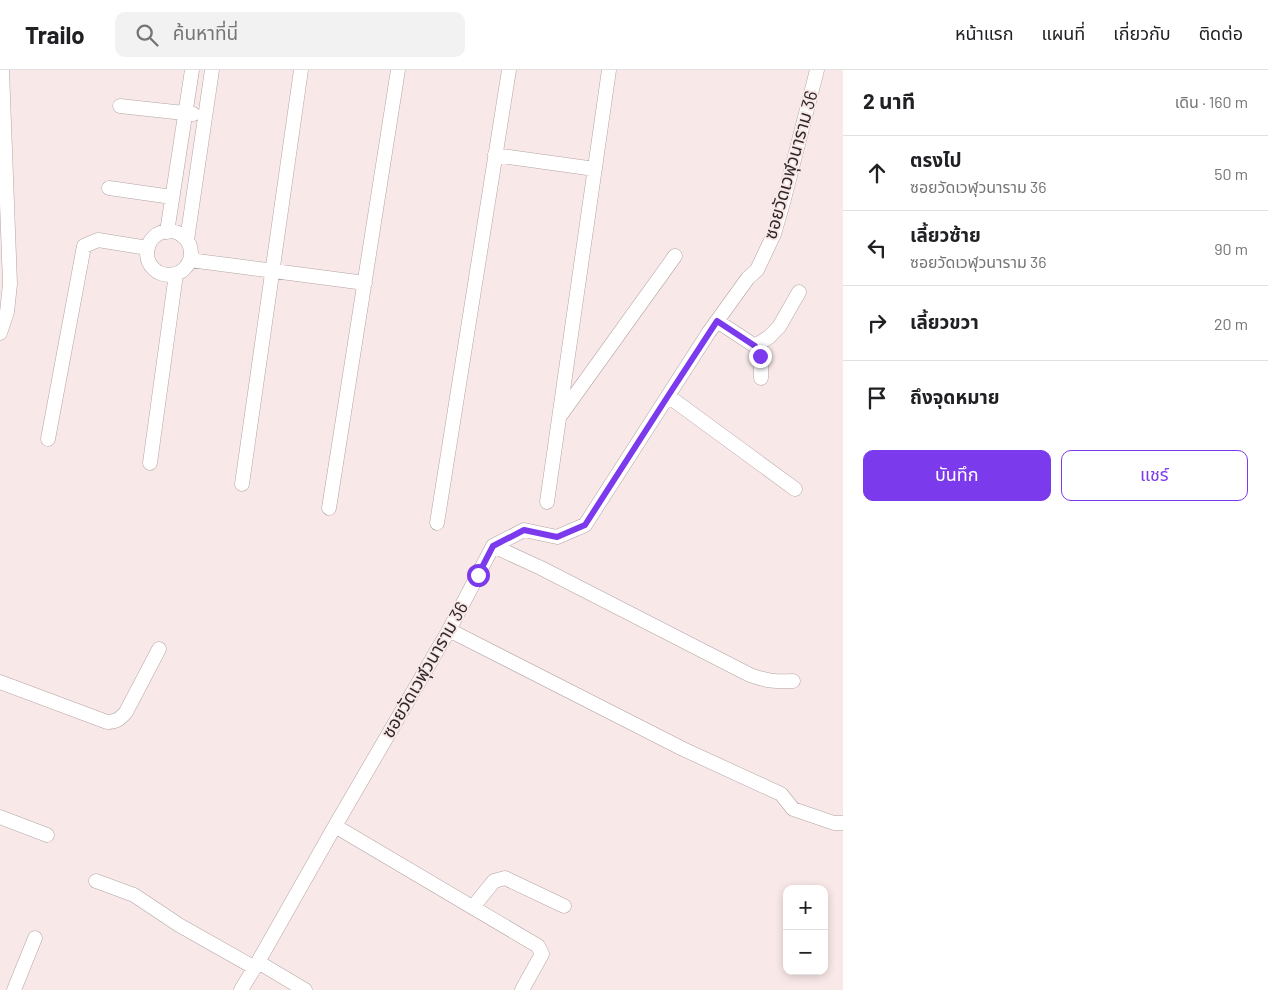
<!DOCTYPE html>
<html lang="th">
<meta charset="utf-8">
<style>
body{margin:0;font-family:Barlow,"Noto Sans Thai",sans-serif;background:#f2f2f2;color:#202124}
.controls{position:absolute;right:15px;bottom:15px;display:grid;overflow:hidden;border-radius:10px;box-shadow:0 2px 8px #0003}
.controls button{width:45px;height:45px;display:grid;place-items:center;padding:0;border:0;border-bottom:1px solid #e0e0e0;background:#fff;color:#202124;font:25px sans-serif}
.stop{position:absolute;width:15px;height:15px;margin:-11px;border:4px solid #7c3aed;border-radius:50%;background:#fff}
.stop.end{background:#7c3aed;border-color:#fff;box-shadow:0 1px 5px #0008}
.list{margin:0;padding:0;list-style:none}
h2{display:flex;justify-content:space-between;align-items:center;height:65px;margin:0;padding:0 20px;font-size:21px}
h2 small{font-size:16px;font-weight:400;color:#757577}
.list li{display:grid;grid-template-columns:32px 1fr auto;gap:15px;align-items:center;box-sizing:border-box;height:75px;padding:0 20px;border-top:1px solid #e0e0e0}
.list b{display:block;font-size:19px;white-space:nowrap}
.list p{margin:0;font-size:16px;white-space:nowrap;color:#757577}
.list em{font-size:16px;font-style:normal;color:#757577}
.actions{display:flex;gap:10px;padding:15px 20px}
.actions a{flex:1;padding:11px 0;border:1px solid #7c3aed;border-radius:10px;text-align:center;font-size:18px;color:#7c3aed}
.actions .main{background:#7c3aed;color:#fff}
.icon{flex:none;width:28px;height:28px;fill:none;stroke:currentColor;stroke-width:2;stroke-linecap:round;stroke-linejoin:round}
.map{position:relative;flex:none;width:843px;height:920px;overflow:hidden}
header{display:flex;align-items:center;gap:30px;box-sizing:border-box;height:70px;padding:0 25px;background:#fff;border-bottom:1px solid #e0e0e0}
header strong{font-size:24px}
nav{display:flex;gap:28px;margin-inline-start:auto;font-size:18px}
.search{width:350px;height:45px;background:#f2f2f2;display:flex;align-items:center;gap:12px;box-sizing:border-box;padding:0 18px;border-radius:10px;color:#757577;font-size:19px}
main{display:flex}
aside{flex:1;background:#fff}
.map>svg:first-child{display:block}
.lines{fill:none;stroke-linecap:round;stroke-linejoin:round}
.minor-casing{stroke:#b4a4a4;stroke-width:15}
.minor{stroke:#fff;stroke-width:14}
.route{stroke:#7c3aed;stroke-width:6}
.labels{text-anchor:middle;stroke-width:4;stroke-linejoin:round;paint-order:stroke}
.street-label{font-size:18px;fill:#2f2828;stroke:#f9e8e8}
</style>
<header>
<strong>Trailo</strong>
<div class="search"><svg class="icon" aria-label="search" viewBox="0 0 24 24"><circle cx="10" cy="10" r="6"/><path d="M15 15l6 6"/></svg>ค้นหาที่นี่</div>
<nav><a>หน้าแรก</a><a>แผนที่</a><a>เกี่ยวกับ</a><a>ติดต่อ</a></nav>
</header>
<main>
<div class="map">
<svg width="843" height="920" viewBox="0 0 843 920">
<rect width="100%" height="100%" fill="#f9e8e8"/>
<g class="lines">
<defs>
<path id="minor" d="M 120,36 L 193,44
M 495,85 L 595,99
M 109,118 L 172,127
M147 183a22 22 0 1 1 44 0a22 22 0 1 1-44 0Z
M 167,162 L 192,0
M 187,170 L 212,0
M 190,190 L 365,213
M 717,251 L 755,276 L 761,286 L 761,308
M 0,263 L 7,242 L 10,214 L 2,0
M 755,276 L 769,267 L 779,257 L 799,222
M 668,326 L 795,419
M 560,346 L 675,186
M 48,369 L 84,176 L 98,170 L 148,178
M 150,393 L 176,204
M 242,414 L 301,0
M 547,432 L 609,0
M 329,438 L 398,0
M 437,453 L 509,0
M 493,476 L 541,498 L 750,605 C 767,611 775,612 793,611
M 449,560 L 683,679 L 781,724 L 793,739 L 834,753 L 843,753
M 0,612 L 107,652 C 116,652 120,649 126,642 L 159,579
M 0,747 L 47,765
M 335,756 L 538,876 L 542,884 L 522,920
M 96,811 L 134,825 L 179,855 L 255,898
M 473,837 L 494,811 L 505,808 L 564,836
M 258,892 L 305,920
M 14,920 L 35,868
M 241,920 L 258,892 L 335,756 L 449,560 L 493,476 L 524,460 L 557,467 L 585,455 L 709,262 L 748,208 L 757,200 L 774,164 L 783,133 L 817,0"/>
</defs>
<!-- minor casing -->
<use href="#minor" class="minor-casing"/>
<!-- minor -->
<use href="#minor" class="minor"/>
</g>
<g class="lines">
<!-- route -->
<path class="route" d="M 478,505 L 493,476 L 524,460 L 557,467 L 585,455 L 668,326 L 717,251 L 755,276 L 760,286"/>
</g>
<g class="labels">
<!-- street labels -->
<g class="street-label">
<text transform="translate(791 95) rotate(-74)" y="6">ซอยวัดเวฬุวนาราม 36</text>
<text transform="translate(425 600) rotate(-60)" y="6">ซอยวัดเวฬุวนาราม 36</text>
</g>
</g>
</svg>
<div class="controls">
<button>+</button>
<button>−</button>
</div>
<div class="stop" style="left:478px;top:505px"></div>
<div class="stop end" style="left:760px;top:286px"></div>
</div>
<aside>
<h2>2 นาที<small>เดิน · 160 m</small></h2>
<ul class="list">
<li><svg class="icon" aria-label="ahead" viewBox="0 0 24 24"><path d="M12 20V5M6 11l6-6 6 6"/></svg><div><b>ตรงไป</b><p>ซอยวัดเวฬุวนาราม 36</p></div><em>50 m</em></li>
<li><svg class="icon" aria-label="left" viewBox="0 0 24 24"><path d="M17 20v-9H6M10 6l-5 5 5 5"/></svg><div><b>เลี้ยวซ้าย</b><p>ซอยวัดเวฬุวนาราม 36</p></div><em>90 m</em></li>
<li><svg class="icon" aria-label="right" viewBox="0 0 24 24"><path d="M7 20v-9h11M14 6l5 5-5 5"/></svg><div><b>เลี้ยวขวา</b></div><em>20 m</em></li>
<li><svg class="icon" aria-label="arrive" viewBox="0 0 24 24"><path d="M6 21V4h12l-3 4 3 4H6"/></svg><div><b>ถึงจุดหมาย</b></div></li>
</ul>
<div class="actions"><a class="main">บันทึก</a><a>แชร์</a></div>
</aside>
</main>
